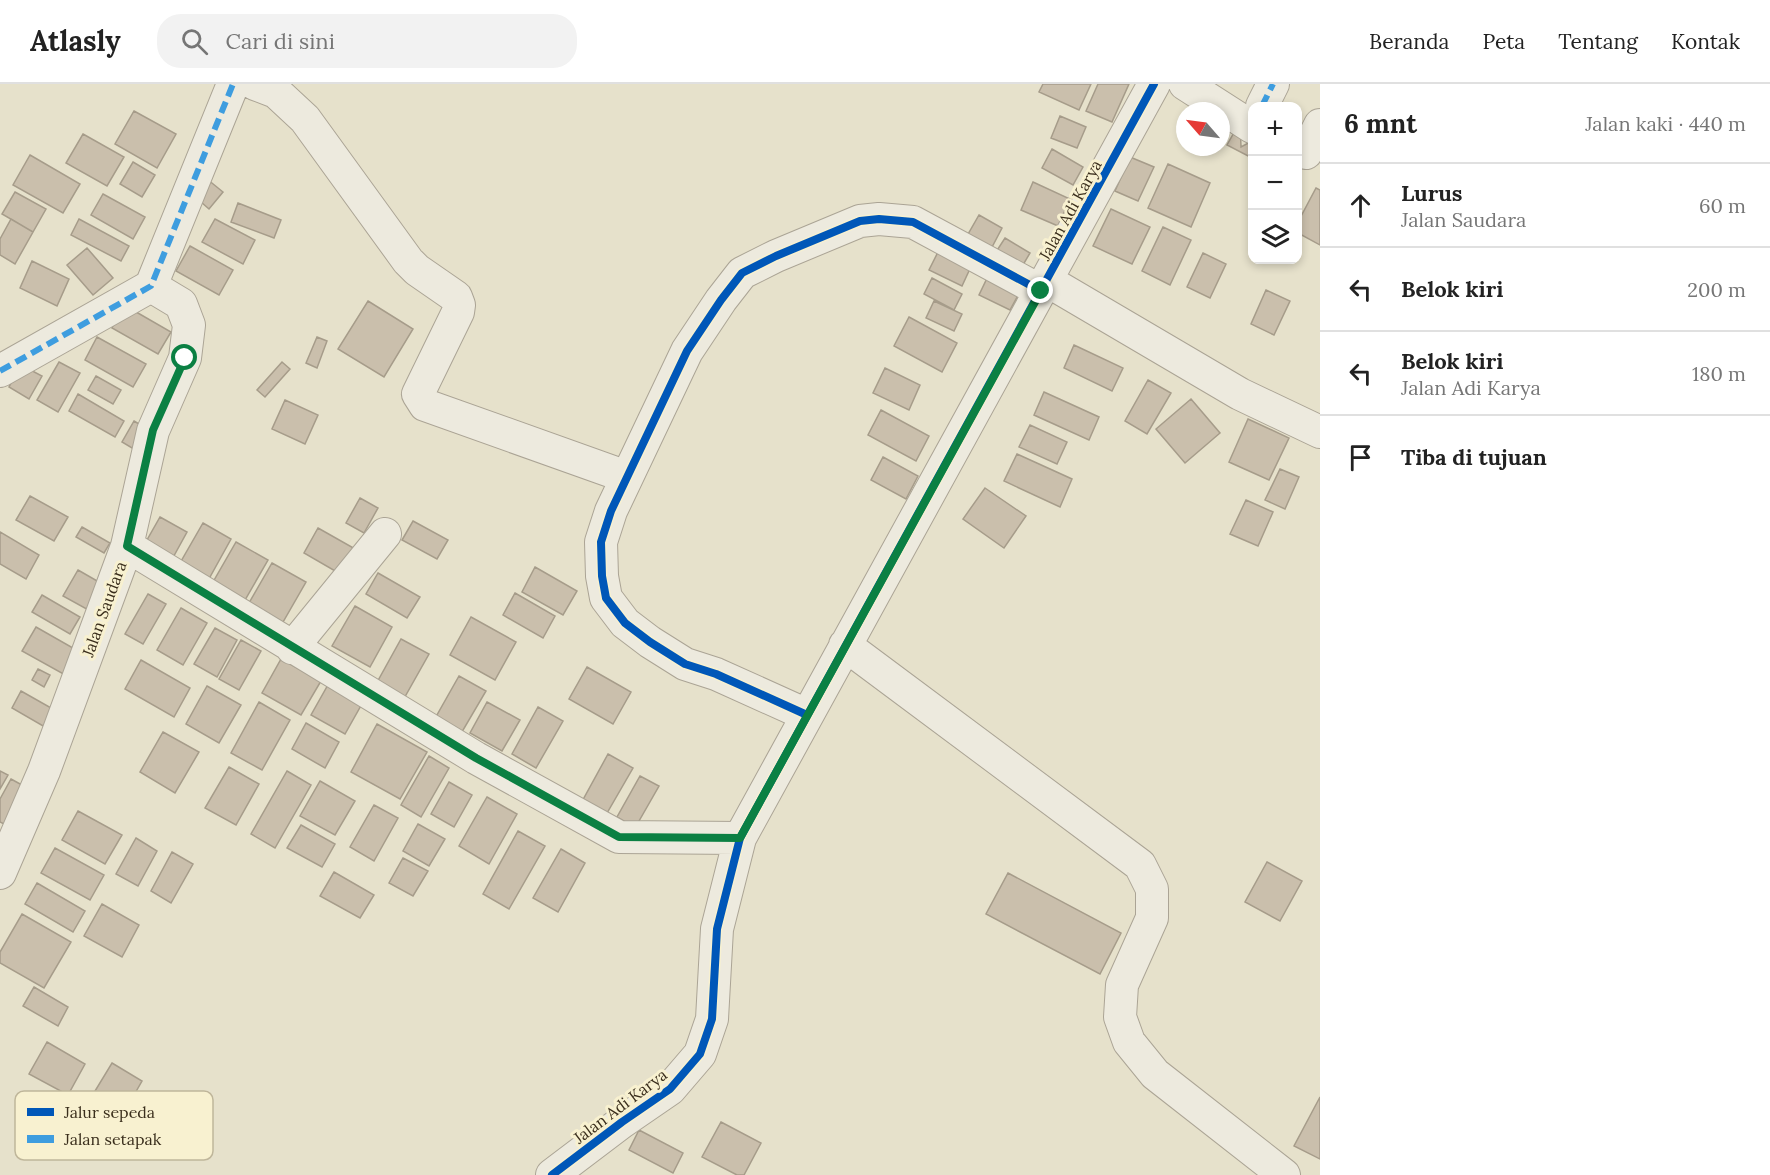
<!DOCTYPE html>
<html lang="id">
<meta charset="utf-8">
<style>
body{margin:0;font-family:Lora,serif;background:#f2f2f2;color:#222}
.controls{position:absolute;right:18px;top:18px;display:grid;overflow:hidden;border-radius:12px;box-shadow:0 3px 9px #0003}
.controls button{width:54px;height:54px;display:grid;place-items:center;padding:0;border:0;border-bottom:2px solid #e0e0e0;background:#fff;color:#222;font:30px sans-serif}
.compass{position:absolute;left:1176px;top:18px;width:54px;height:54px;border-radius:50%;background:#fff;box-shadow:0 3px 9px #0003;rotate:298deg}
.stop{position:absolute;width:18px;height:18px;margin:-14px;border:4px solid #0b8043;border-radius:50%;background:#fff}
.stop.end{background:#0b8043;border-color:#fff;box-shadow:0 2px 6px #0008}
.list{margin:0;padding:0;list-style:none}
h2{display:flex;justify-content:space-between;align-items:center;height:78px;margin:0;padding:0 24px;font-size:26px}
h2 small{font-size:20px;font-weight:400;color:#767676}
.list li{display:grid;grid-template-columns:39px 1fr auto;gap:18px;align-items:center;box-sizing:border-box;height:84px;padding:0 24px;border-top:2px solid #e0e0e0}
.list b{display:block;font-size:22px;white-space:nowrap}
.list p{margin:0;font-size:20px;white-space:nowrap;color:#767676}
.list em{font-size:20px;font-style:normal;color:#767676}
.icon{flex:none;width:33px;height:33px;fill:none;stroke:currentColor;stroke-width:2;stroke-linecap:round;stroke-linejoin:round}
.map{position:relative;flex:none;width:1320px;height:1091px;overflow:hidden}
header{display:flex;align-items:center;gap:36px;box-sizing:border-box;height:84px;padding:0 30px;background:#fff;border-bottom:2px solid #e0e0e0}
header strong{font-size:28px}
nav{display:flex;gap:33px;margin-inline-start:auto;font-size:21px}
.search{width:420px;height:54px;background:#f2f2f2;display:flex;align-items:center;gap:15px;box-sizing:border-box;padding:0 21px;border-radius:24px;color:#767676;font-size:22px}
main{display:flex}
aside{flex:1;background:#fff}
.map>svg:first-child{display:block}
.building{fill:#cabfac;stroke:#a69c8a;stroke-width:1.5}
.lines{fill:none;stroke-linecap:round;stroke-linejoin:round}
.minor-casing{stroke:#aba495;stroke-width:34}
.minor{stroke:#edeade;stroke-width:32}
.quiet{stroke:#3e9ddf;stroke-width:6;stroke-dasharray:12 6;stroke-linecap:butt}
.cycleway-casing{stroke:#f8f1d0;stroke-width:11}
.cycleway{stroke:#0057b8;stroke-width:8}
.route{stroke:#0b8043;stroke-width:8}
.labels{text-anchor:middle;stroke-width:6;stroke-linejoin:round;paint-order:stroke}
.street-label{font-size:16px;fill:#3a2e1c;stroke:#f8f1d0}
.key{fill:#f8f1d0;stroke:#bfb69a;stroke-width:1.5}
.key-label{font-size:16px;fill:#3a2e1c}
</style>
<header>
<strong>Atlasly</strong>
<div class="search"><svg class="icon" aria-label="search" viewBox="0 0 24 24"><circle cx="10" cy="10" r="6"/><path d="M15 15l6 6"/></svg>Cari di sini</div>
<nav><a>Beranda</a><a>Peta</a><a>Tentang</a><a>Kontak</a></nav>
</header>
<main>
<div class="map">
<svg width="1320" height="1091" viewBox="0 0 1320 1091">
<rect width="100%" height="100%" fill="#e6e1cb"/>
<!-- building -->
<path class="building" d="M 1043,0 L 1091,0 L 1079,26 L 1039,8 Z
M 1098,0 L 1129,0 L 1112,38 L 1086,27 Z
M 134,27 L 176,50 L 157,84 L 115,60 Z
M 1060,32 L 1086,43 L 1077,64 L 1051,54 Z
M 1240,38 L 1241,63 L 1252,57 L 1252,74 L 1227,61 Z
M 83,50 L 124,73 L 107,102 L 66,79 Z
M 1052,65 L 1083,83 L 1073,101 L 1042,84 Z
M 30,71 L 80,100 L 63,129 L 13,101 Z
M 1130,73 L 1154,83 L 1138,117 L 1115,107 Z
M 133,78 L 155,91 L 142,113 L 120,100 Z
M 1168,80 L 1210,99 L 1191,143 L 1148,124 Z
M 207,95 L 223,108 L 209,125 L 193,111 Z
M 1033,98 L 1070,115 L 1058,142 L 1021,126 Z
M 1316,104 L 1320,106 L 1320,161 L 1298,149 L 1298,138 Z
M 15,108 L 46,125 L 33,148 L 2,130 Z
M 103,110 L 145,133 L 133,155 L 91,131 Z
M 238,119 L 281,136 L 274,154 L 231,138 Z
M 1111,125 L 1150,143 L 1132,180 L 1093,162 Z
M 979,131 L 1002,144 L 991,165 L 967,152 Z
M 11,135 L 33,148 L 15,180 L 0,171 L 0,155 Z
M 79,135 L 129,162 L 121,177 L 71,151 Z
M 215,135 L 255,156 L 243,180 L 202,158 Z
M 1163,143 L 1191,156 L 1170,201 L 1142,187 Z
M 1005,154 L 1030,169 L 1020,186 L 994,171 Z
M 942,160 L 974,176 L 962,202 L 929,186 Z
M 190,162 L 233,186 L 219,211 L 176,187 Z
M 87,164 L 113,194 L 93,211 L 67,181 Z
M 1203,169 L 1226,180 L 1210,214 L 1187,203 Z
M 32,177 L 69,195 L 57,222 L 20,204 Z
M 990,188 L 1022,204 L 1010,226 L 979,211 Z
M 932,194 L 962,210 L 954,226 L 924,210 Z
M 1266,206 L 1290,217 L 1274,251 L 1251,240 Z
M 368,217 L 413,245 L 384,293 L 338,265 Z
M 934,217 L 962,230 L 954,247 L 926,234 Z
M 124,221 L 171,248 L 158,270 L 112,244 Z
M 909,233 L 957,259 L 942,288 L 894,262 Z
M 97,253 L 146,280 L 133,303 L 85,276 Z
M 317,253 L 327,257 L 317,284 L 306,279 Z
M 1074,261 L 1123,284 L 1112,307 L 1064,284 Z
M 59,278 L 80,289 L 58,328 L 37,316 Z
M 282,278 L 290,285 L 265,313 L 257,306 Z
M 21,281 L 42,292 L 29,315 L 9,303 Z
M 885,284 L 920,301 L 909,326 L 873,309 Z
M 96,292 L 121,306 L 113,320 L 88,306 Z
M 1148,296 L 1171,309 L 1147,350 L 1125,337 Z
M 1044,308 L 1099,333 L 1089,356 L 1034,331 Z
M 78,310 L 124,337 L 115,353 L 69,327 Z
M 1191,315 L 1220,349 L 1185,379 L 1156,345 Z
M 285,316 L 318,331 L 305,360 L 272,345 Z
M 881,326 L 929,352 L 916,377 L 868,351 Z
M 1248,335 L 1289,354 L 1269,396 L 1229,378 Z
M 134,337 L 149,346 L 137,367 L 122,358 Z
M 1030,341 L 1067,358 L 1057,380 L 1019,363 Z
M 1017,370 L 1072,395 L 1060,423 L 1004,397 Z
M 883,373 L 918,392 L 906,415 L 871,396 Z
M 1280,385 L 1299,393 L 1285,425 L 1265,416 Z
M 985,404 L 1026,432 L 1004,464 L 963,435 Z
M 30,412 L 68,433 L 54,457 L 16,436 Z
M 360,414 L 378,424 L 364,449 L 346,439 Z
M 1246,416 L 1273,428 L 1258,462 L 1230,450 Z
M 160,433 L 187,448 L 170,479 L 143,463 Z
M 413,437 L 448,456 L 437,475 L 402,456 Z
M 203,439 L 231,455 L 205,502 L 176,486 Z
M 82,443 L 110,459 L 104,469 L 76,453 Z
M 318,444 L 357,466 L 342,491 L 304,469 Z
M 0,448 L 39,471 L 26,495 L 0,480 Z
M 236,458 L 268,476 L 241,523 L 209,505 Z
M 272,479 L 306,498 L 279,545 L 245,526 Z
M 535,483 L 577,507 L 563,531 L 522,508 Z
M 78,486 L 106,502 L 92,528 L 63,512 Z
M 378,489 L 420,513 L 407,534 L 366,510 Z
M 515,509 L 555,532 L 543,554 L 503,531 Z
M 148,510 L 166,520 L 143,560 L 125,550 Z
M 42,511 L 80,533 L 70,550 L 32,528 Z
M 355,522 L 392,543 L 370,583 L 332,562 Z
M 181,524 L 207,539 L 183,581 L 157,566 Z
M 471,533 L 516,558 L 495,596 L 450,571 Z
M 36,543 L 80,568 L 67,592 L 22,567 Z
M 215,544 L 237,556 L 217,593 L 194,580 Z
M 401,555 L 429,570 L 402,618 L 375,602 Z
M 241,556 L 261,567 L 239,606 L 219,595 Z
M 281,575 L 321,597 L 301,631 L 262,609 Z
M 141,576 L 190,604 L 174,633 L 125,605 Z
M 587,583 L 631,608 L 613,640 L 569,615 Z
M 38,585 L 50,591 L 44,603 L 32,596 Z
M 459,592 L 486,607 L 459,653 L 433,638 Z
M 329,599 L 363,618 L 345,650 L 311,631 Z
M 207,602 L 241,621 L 219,659 L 186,640 Z
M 21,607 L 60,629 L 50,646 L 12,624 Z
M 259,618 L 290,636 L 262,686 L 231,669 Z
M 487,618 L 520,636 L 502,667 L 470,649 Z
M 538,623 L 563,637 L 536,684 L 512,670 Z
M 306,639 L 339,658 L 325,684 L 292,665 Z
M 377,640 L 427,668 L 400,715 L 351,688 Z
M 163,648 L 199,668 L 175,709 L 140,688 Z
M 608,670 L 633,684 L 603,736 L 579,723 Z
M 429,672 L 449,684 L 421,733 L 401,721 Z
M 229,683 L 259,700 L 236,741 L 205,724 Z
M 0,687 L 8,691 L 0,705 Z
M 287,687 L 311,701 L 275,764 L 251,750 Z
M 640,692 L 659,702 L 635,744 L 617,733 Z
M 11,695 L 33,707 L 12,744 L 0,738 L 0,715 Z
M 320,697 L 355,717 L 335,751 L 300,732 Z
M 449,698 L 472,711 L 454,743 L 431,730 Z
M 487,713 L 517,730 L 489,780 L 459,762 Z
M 374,721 L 398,734 L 374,777 L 350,763 Z
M 78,727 L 122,751 L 105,780 L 62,756 Z
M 418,740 L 445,755 L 429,782 L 403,767 Z
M 301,741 L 335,760 L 322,783 L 287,764 Z
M 518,747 L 545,762 L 509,825 L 483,810 Z
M 136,754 L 157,767 L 138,802 L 116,790 Z
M 55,764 L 104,791 L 90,816 L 41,789 Z
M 561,765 L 585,779 L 558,828 L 533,814 Z
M 172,768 L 193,780 L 171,819 L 151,807 Z
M 403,774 L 428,787 L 413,812 L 389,799 Z
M 1267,778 L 1302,797 L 1280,837 L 1245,818 Z
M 334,788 L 374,811 L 360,834 L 320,812 Z
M 1008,789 L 1121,849 L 1100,890 L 986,830 Z
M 37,799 L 85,827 L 73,848 L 25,820 Z
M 102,820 L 139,841 L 122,873 L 84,852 Z
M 22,830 L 71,858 L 44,904 L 0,879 L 0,868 Z
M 34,903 L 68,923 L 58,942 L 23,922 Z
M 47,958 L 85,980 L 68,1011 L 29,990 Z
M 112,979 L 142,997 L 126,1025 L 95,1007 Z
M 1320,1013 L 1320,1075 L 1294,1062 Z
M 721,1038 L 761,1059 L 744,1091 L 737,1091 L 702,1073 Z
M 639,1046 L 683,1069 L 673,1089 L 629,1066 Z"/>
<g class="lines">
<defs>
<path id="minor" d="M 255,0 L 276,8 L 305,35 L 408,177 L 417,186 L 456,213 L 459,221 L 458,228 L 418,310 L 425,321 L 627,393
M 1185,0 L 1252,43
M 1262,22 L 1273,0
M 1306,69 L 1320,41
M 1046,196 L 1240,310 L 1320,348
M 0,287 L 151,202 L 233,0
M 127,462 L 476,674 L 619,753 L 740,754
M 845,561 L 1140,781 L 1152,805 L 1152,834 L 1122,901 L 1120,933 L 1129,958 L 1155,990 L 1284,1091
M 292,564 L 385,450
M 807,631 L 716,590 L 685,580 L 650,558 L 625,539 L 606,514 L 602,492 L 601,458 L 611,427 L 687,267 L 721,216 L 742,189 L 776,172 L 860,137 L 879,135 L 913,138 L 1041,207
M 0,789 L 44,687 L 127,462 L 153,347 L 185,274 L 189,241 L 181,220 L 151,202
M 552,1091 L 622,1038 L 670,1005 L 700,970 L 712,935 L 717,845 L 740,754 L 1154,0"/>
</defs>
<!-- minor casing -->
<use href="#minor" class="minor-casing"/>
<!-- minor -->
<use href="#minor" class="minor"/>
<!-- quiet -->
<path class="quiet" d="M 1262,22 L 1273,0
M 1251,42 L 1252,39
M 0,287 L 151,202 L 233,0"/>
<defs>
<path id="cycleway" d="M 807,631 L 716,590 L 685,580 L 650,558 L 625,539 L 606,514 L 602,492 L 601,458 L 611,427 L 687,267 L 721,216 L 742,189 L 776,172 L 860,137 L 879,135 L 913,138 L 1041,207
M 552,1091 L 622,1038 L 670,1005 L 700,970 L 712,935 L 717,845 L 740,754 L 1154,0"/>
</defs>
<!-- cycleway casing -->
<use href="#cycleway" class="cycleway-casing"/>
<!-- cycleway -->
<use href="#cycleway" class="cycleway"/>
</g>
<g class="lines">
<!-- route -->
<path class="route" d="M 185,274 L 153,346 L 127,462 L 476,674 L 619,753 L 740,754 L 1041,207"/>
</g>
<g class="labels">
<!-- street labels -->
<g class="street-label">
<text transform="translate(1070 126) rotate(-61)" y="6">Jalan Adi Karya</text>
<text transform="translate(104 525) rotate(-70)" y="6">Jalan Saudara</text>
<text transform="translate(620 1022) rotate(-37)" y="6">Jalan Adi Karya</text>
</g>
</g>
<!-- legend -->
<rect x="15" y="1007" width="198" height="69" rx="9" class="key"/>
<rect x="27" y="1024" width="27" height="8" fill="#0057b8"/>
<rect x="27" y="1051" width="27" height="8" fill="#3e9ddf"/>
<g class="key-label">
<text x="64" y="1034">Jalur sepeda</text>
<text x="64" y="1061">Jalan setapak</text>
</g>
</svg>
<div class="controls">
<button>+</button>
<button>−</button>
<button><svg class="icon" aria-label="layers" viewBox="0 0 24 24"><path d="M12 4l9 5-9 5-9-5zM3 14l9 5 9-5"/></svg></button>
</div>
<svg class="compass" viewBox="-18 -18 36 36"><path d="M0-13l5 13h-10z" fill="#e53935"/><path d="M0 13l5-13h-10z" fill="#767676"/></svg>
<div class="stop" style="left:185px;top:274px"></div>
<div class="stop end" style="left:1041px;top:207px"></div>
</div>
<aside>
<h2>6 mnt<small>Jalan kaki · 440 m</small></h2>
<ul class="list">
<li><svg class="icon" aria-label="ahead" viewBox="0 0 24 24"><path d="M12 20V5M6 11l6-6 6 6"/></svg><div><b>Lurus</b><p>Jalan Saudara</p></div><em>60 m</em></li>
<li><svg class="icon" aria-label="left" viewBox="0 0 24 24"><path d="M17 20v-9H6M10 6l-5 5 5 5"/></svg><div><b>Belok kiri</b></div><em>200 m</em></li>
<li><svg class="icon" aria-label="left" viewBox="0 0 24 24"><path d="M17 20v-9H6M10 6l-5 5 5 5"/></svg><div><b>Belok kiri</b><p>Jalan Adi Karya</p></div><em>180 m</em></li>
<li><svg class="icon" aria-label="arrive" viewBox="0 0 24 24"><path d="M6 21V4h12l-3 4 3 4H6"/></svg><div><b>Tiba di tujuan</b></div></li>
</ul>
</aside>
</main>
